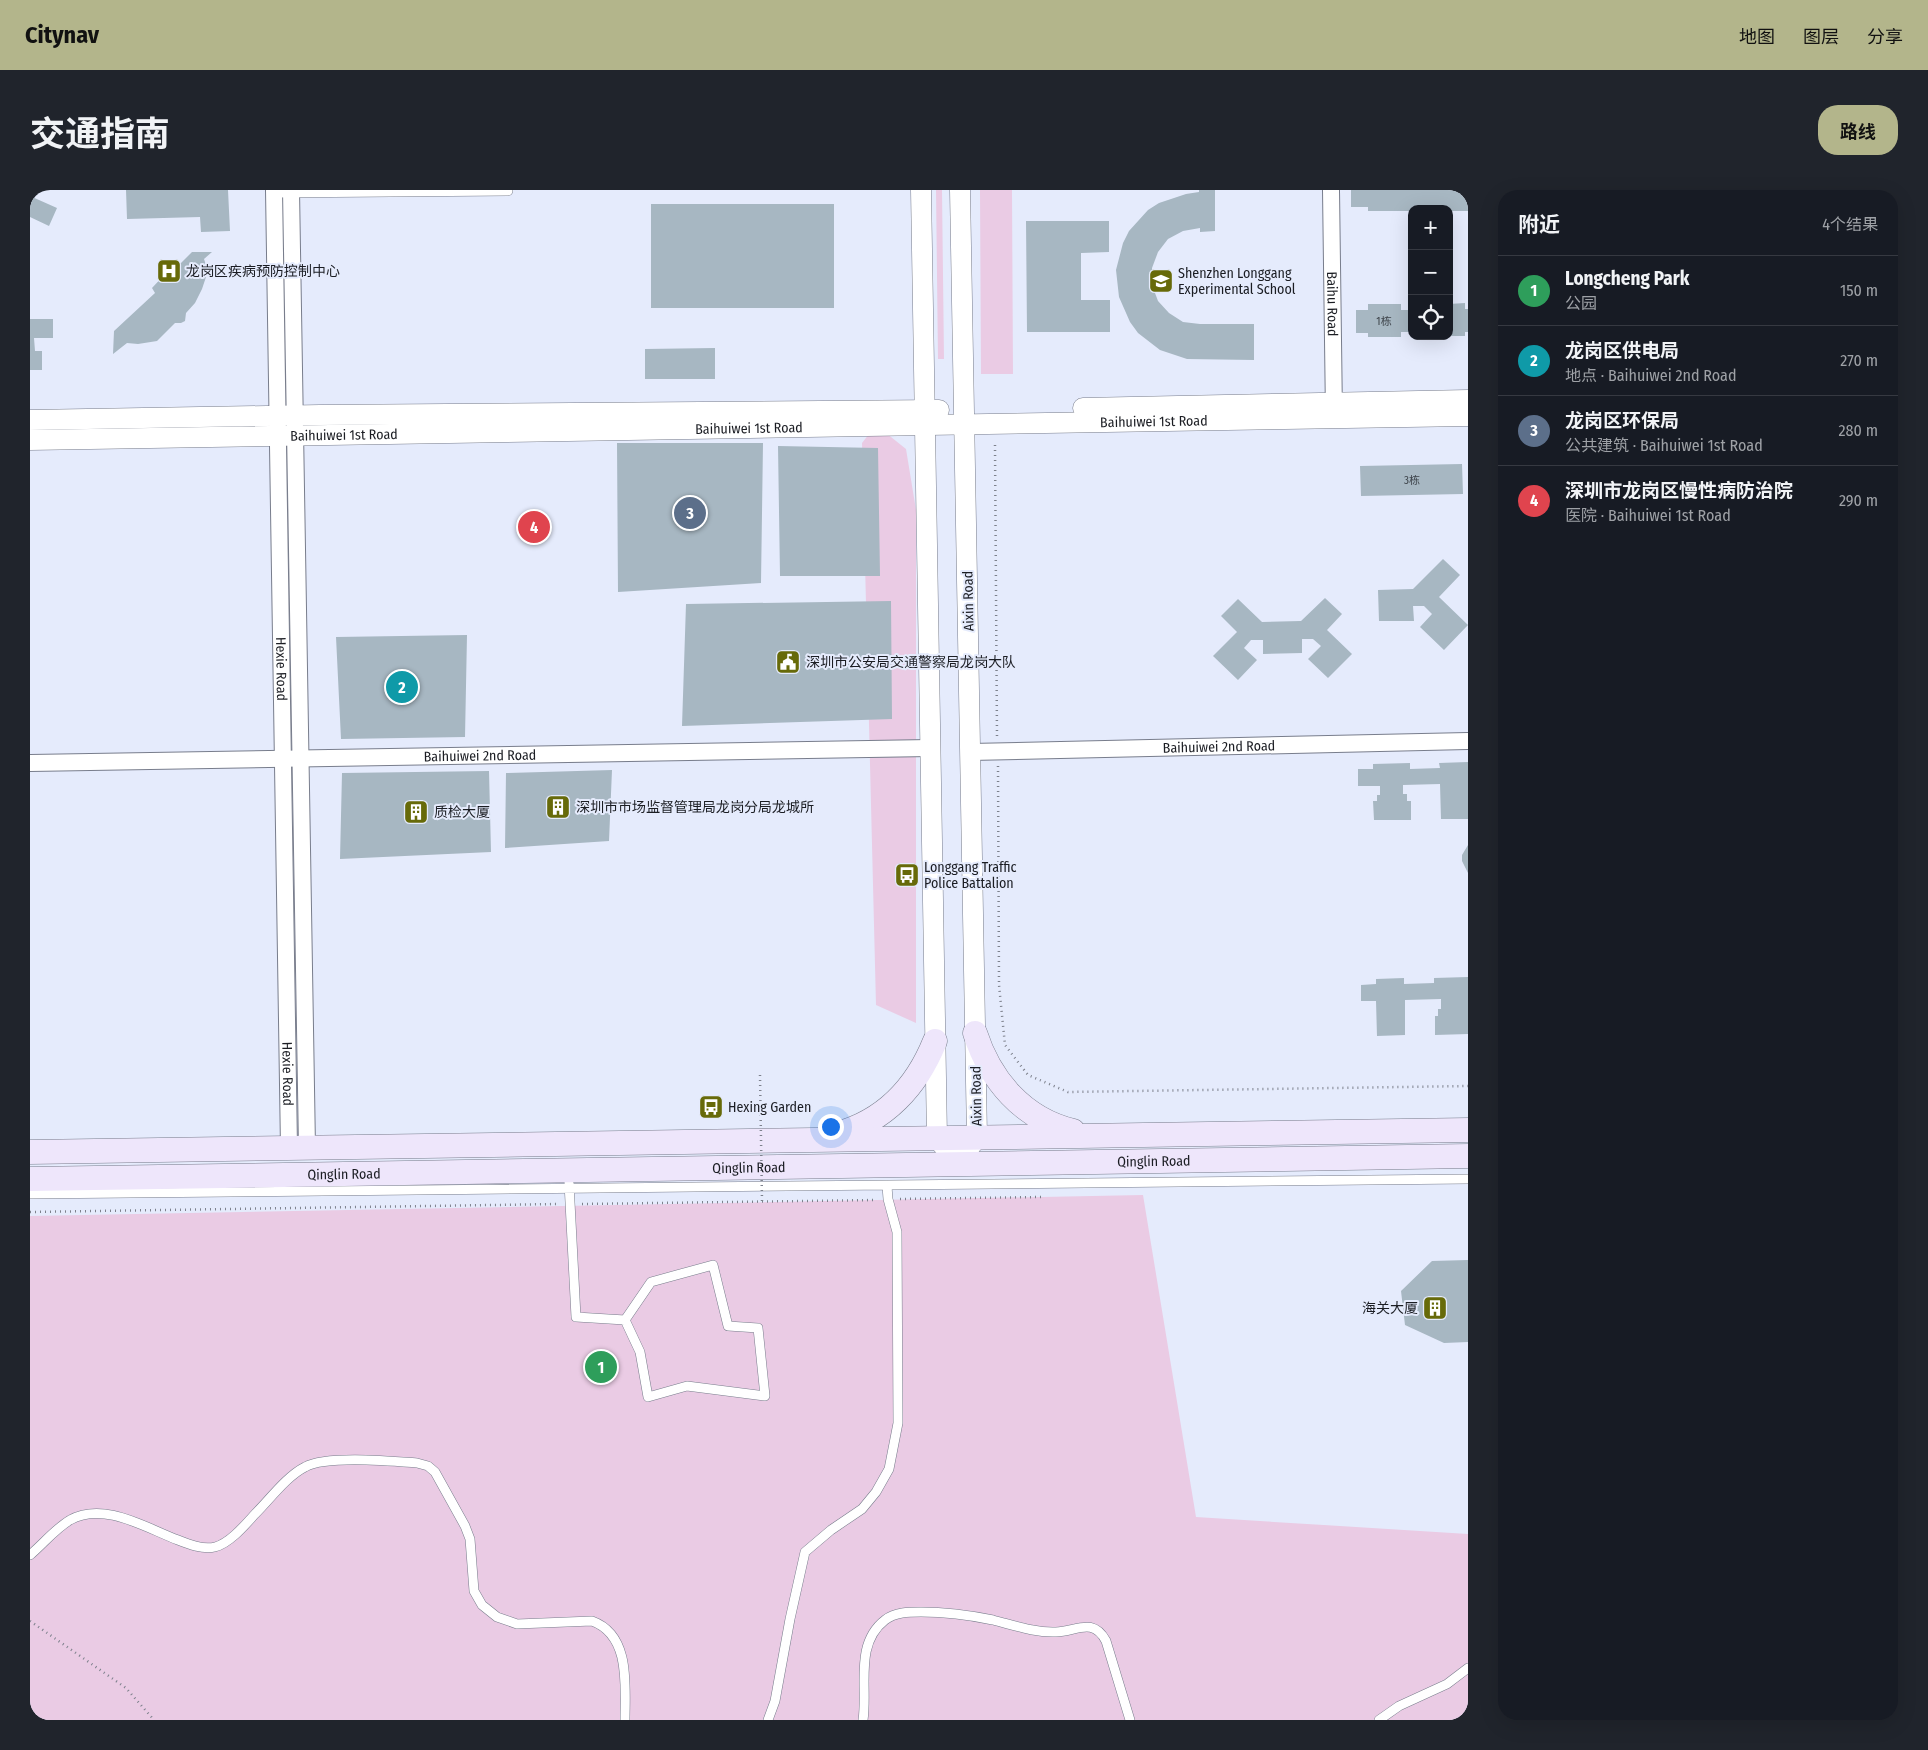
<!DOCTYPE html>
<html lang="zh">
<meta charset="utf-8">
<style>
body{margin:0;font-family:"Fira Sans Condensed","Noto Sans SC",sans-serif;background:#20242c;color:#f1f3f6}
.controls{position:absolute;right:15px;top:15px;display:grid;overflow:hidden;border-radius:10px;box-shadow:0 5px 20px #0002}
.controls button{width:45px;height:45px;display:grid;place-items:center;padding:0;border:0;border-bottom:1px solid #363941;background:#171b24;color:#f1f3f6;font:25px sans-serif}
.you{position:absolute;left:800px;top:936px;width:18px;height:18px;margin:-12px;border:4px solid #fff;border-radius:50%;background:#1a73e8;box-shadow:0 0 0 8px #1a73e833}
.badge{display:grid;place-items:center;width:32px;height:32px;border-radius:50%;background:#b3b58b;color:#fff;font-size:16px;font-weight:700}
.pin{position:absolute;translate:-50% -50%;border:2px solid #fff;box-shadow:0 1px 5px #0006}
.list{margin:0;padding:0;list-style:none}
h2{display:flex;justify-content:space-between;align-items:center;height:65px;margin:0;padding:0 20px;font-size:21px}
h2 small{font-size:16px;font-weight:400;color:#9ea1a6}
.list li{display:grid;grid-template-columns:32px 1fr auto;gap:15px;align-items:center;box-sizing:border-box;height:70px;padding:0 20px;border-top:1px solid #363941}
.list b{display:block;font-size:19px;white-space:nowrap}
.list p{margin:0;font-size:16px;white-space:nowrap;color:#9ea1a6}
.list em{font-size:16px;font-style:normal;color:#9ea1a6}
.icon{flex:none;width:28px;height:28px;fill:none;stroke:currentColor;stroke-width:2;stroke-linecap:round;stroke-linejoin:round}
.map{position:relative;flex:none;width:1438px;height:1530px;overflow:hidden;border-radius:20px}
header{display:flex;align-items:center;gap:30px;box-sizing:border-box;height:70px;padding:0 25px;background:#b3b58b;color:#111}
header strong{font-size:24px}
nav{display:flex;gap:28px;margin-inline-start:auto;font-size:18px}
.intro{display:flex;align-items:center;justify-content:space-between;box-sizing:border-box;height:120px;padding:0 30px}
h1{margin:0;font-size:35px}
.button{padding:12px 22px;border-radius:20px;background:#b3b58b;color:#111;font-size:18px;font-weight:700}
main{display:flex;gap:30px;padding:0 30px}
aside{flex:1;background:#171b24;border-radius:20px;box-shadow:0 5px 20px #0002}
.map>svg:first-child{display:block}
.green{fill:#eacbe4}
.building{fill:#a7b7c2}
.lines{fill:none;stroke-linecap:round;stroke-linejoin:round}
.service-casing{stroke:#787d8c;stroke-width:10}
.minor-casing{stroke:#787d8c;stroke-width:18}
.tertiary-casing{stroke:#787d8c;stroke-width:21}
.secondary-casing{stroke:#787d8c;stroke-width:25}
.path{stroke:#7d818c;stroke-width:2.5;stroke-dasharray:1 4;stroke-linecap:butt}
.service{stroke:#fff;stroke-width:9}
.minor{stroke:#fff;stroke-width:16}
.tertiary{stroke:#fff;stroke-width:20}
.secondary{stroke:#eee6fb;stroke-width:24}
.path-bridge{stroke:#7d818c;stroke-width:2.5;stroke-dasharray:1 4;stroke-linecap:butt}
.labels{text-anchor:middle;stroke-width:4;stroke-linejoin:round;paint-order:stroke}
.number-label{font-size:11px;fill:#3e444b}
.poi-label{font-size:14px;fill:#1b1d23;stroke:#e5ebfc;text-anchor:start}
.street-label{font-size:14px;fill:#1b1d23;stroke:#e5ebfc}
</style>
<header>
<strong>Citynav</strong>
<nav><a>地图</a><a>图层</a><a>分享</a></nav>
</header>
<div class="intro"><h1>交通指南</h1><a class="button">路线</a></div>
<main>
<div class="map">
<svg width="1438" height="1530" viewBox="0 0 1438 1530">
<rect width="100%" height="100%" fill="#e5ebfc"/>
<!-- green -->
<path class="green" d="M 906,0 L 912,0 L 914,169 L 908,169 Z
M 950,0 L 982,0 L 983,184 L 951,184 Z
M 846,235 L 876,259 L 886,320 L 886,833 L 846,815 L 832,253 Z
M 1113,1005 L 1166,1327 L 1438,1344 L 1438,1530 L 0,1530 L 0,1026 Z"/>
<!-- building -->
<path class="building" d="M 96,0 L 198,0 L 200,41 L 171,42 L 170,27 L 97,29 Z
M 1169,0 L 1185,0 L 1185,41 L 1170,42 L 1170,38 L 1153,41 L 1138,49 L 1128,62 L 1122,78 L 1122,95 L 1128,111 L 1139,123 L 1153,132 L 1170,134 L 1224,134 L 1224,170 L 1157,169 L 1130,160 L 1108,143 L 1100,132 L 1089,107 L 1086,80 L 1093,53 L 1099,41 L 1118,20 L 1129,13 L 1156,4 L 1169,2 Z
M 1321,0 L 1438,0 L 1438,21 L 1419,21 L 1417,17 L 1382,17 L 1382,21 L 1338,21 L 1338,17 L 1321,17 Z
M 0,6 L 27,18 L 19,36 L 0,27 Z
M 621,14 L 804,14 L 804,118 L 621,118 Z
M 996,31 L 1079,31 L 1079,62 L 1051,63 L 1051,110 L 1080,110 L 1080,142 L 997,142 Z
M 162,62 L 182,62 L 174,69 L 176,75 L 176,87 L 172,99 L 165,113 L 156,123 L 155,131 L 151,133 L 145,133 L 127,151 L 108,154 L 97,153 L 83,164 L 84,141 L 125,103 L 122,98 L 136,83 L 139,85 Z
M 1435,113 L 1435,119 L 1438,119 L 1438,142 L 1435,142 L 1435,146 L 1419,146 L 1419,114 Z
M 1338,114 L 1371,114 L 1371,120 L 1382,120 L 1382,142 L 1371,142 L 1371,147 L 1338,147 L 1338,143 L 1326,143 L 1326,120 L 1338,120 Z
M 0,129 L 23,129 L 23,148 L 4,148 L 5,161 L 12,161 L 12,180 L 0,180 Z
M 685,158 L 685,189 L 615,189 L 615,159 Z
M 587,253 L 733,253 L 731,393 L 588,402 Z
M 748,256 L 848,258 L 850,386 L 750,386 Z
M 1432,274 L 1433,304 L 1331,306 L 1330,276 Z
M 1413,369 L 1430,385 L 1409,407 L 1438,435 L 1414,460 L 1390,437 L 1402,424 L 1394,416 L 1383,416 L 1384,431 L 1349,431 L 1348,400 L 1383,399 Z
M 1295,408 L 1312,424 L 1297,440 L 1322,464 L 1298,488 L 1278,469 L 1291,456 L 1283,449 L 1272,449 L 1272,463 L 1233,464 L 1233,450 L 1221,450 L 1214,458 L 1227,470 L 1208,490 L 1183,466 L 1207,442 L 1191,426 L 1208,409 L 1232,432 L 1271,431 Z
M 861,411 L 862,529 L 652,536 L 656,414 Z
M 437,445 L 435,547 L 311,549 L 306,447 Z
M 1438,572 L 1438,629 L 1411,629 L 1410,594 L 1373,595 L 1373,604 L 1377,604 L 1377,611 L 1381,611 L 1381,630 L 1344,630 L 1343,611 L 1347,611 L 1347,605 L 1350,605 L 1350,596 L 1328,596 L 1328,579 L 1343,579 L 1343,574 L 1380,573 L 1380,579 L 1410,578 L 1409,573 Z
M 582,580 L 579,651 L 475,658 L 476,583 Z
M 459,581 L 461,662 L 310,669 L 312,583 Z
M 1438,655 L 1438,683 L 1432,671 L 1432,665 Z
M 1438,787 L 1438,844 L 1405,845 L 1405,826 L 1408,826 L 1408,819 L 1411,819 L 1411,809 L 1375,810 L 1375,845 L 1347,846 L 1346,811 L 1331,811 L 1331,795 L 1346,794 L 1346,789 L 1374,788 L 1374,794 L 1404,793 L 1404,788 Z
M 1438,1070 L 1438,1152 L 1414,1153 L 1375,1135 L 1371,1101 L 1402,1071 Z"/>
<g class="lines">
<defs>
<path id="service" d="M 244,3 L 478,1
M 539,993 L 546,1127 L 595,1130 L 621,1092 L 683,1075 L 698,1136 L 728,1138 L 735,1206 L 657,1196 L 618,1207 L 610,1162 L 595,1130
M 0,1004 L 1438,989
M 0,1365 C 13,1354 25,1339 40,1330 C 74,1311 116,1338 148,1350 C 158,1354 173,1360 185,1357 C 200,1353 215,1335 225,1324 C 240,1309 257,1286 275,1277 C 296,1265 361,1271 387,1273 L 398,1276 L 405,1282 L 435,1336 L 440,1349 L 444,1401 L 452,1415 L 467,1427 L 487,1434 L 562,1431 C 601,1445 595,1496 595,1530
M 738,1530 L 745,1511 L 760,1429 L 775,1362 L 801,1340 L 832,1319 L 846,1302 L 859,1279 L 868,1233 L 867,1042 L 858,1009 L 857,996
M 833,1530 C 838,1497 824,1454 855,1430 C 865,1422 879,1422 891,1422 C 915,1422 939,1425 963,1430 C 983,1435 1005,1443 1026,1442 C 1047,1441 1063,1427 1076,1451 L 1100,1530
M 1349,1530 L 1369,1516 L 1417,1494 L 1438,1478"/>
<g id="minor">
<path id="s1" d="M 244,0 L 259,958"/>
<path d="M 261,0 L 277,958"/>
<path id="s2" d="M 1301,0 L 1304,225"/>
<path id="s3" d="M 940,562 L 1438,551"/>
<path id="s4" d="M 0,573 L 900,558"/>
</g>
<g id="tertiary">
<path d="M 891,0 L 907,948 L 928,974 L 947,947 L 930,0"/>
<path d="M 1053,218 L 1438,210"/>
<path d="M 0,230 L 290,225 L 909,220"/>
<path id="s5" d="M 0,250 L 1438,226"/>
</g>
<g id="secondary">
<path d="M 945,843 C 960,890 993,929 1043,941"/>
<path d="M 807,944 C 855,931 887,896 905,851"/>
<path d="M 0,962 L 1438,940"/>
<path id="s6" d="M 0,989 L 1438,966"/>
</g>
</defs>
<!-- service casing -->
<use href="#service" class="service-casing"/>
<!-- minor casing -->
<use href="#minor" class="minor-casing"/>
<!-- tertiary casing -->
<use href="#tertiary" class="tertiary-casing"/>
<!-- secondary casing -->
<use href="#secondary" class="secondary-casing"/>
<!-- path -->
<path class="path" d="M 965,255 L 967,548
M 968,576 L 969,795 L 975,855 L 998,885 L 1038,902 L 1438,896
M 870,1009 L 1012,1007
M 552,1014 L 847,1010
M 0,1022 L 529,1014
M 0,1431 L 96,1498 L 124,1530"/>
<!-- service -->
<use href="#service" class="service"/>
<!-- minor -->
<use href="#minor" class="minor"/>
<!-- tertiary -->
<use href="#tertiary" class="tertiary"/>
<!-- secondary -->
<use href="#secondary" class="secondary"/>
<!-- path-bridge -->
<path class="path-bridge" d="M 730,885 L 732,1011"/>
</g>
<!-- icons -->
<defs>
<symbol id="hospital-square" viewBox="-11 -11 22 22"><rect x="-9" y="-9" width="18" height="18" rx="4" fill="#676a09" stroke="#e5ebfc"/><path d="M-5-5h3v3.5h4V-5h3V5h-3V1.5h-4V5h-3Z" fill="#fff"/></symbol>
<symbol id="school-square" viewBox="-11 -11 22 22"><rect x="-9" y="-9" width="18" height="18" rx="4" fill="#676a09" stroke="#e5ebfc"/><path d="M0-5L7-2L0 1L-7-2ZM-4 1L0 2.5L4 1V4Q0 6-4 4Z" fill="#fff"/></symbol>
<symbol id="civic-square" viewBox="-11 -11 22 22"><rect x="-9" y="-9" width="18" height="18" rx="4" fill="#676a09" stroke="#e5ebfc"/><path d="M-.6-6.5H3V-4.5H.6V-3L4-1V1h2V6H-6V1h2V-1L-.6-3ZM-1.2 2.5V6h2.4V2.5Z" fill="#fff"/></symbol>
<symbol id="building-square" viewBox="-11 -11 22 22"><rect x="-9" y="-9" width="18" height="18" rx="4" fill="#676a09" stroke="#e5ebfc"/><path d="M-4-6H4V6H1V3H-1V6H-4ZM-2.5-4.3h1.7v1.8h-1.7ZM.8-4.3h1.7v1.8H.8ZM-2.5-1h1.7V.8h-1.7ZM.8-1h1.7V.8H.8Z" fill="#fff"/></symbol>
<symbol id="bus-square" viewBox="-11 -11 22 22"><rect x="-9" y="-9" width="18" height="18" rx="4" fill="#676a09" stroke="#e5ebfc"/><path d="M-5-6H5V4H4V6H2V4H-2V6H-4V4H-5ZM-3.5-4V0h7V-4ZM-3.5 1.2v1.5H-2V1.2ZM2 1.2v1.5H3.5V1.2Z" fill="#fff"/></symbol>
</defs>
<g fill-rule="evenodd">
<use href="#hospital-square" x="125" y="67" width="28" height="28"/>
<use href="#school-square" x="1117" y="77" width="28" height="28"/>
<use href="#civic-square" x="744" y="458" width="28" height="28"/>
<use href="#building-square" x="514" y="603" width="28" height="28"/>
<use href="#building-square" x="372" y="608" width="28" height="28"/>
<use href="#bus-square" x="863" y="671" width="28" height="28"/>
<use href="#bus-square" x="667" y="903" width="28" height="28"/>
<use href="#building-square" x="1391" y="1104" width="28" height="28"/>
</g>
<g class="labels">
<!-- number labels -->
<g class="number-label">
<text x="1354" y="135">1栋</text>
<text x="1382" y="294">3栋</text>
</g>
<!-- poi labels -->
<g class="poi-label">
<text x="156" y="86">龙岗区疾病预防控制中心</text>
<text x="1148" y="88">Shenzhen Longgang<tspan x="1148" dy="16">Experimental School</tspan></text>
<text x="776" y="477">深圳市公安局交通警察局龙岗大队</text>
<text x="546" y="622">深圳市市场监督管理局龙岗分局龙城所</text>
<text x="404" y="627">质检大厦</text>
<text x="894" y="682">Longgang Traffic<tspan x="894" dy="16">Police Battalion</tspan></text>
<text x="698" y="922">Hexing Garden</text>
<text x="1388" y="1123" text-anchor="end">海关大厦</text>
</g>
<!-- street labels -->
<g class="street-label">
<text dy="5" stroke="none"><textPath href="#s2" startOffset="114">Baihu Road</textPath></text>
<text dy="5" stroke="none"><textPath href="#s5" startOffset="1124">Baihuiwei 1st Road</textPath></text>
<text dy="5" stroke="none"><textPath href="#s5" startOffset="719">Baihuiwei 1st Road</textPath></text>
<text dy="5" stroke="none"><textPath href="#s5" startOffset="314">Baihuiwei 1st Road</textPath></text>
<text transform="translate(938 411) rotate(-91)" y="5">Aixin Road</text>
<text dy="5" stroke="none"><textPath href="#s1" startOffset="479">Hexie Road</textPath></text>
<text dy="5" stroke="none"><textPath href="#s3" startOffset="249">Baihuiwei 2nd Road</textPath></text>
<text dy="5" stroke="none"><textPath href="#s4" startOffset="450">Baihuiwei 2nd Road</textPath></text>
<text dy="5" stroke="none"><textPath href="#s1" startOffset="884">Hexie Road</textPath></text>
<text transform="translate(946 906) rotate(-91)" y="5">Aixin Road</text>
<text dy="5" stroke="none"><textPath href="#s6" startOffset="1124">Qinglin Road</textPath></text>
<text dy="5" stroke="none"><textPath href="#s6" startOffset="719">Qinglin Road</textPath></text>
<text dy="5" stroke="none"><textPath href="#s6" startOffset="314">Qinglin Road</textPath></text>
</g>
</g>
</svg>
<div class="controls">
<button>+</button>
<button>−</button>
<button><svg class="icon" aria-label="locate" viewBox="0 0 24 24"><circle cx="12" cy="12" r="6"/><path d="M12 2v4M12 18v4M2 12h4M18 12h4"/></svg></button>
</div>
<div class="you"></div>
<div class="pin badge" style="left:571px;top:1177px;background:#2e9e5b">1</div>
<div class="pin badge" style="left:372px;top:497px;background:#0f9aa8">2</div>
<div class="pin badge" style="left:660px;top:323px;background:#5c6f8a">3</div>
<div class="pin badge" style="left:504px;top:337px;background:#e0444e">4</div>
</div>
<aside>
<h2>附近<small>4个结果</small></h2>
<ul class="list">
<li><span class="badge" style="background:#2e9e5b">1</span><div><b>Longcheng Park</b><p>公园</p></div><em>150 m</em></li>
<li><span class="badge" style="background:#0f9aa8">2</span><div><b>龙岗区供电局</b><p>地点 · Baihuiwei 2nd Road</p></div><em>270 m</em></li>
<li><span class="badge" style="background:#5c6f8a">3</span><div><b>龙岗区环保局</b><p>公共建筑 · Baihuiwei 1st Road</p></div><em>280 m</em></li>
<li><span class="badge" style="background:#e0444e">4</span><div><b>深圳市龙岗区慢性病防治院</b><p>医院 · Baihuiwei 1st Road</p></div><em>290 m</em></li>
</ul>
</aside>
</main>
